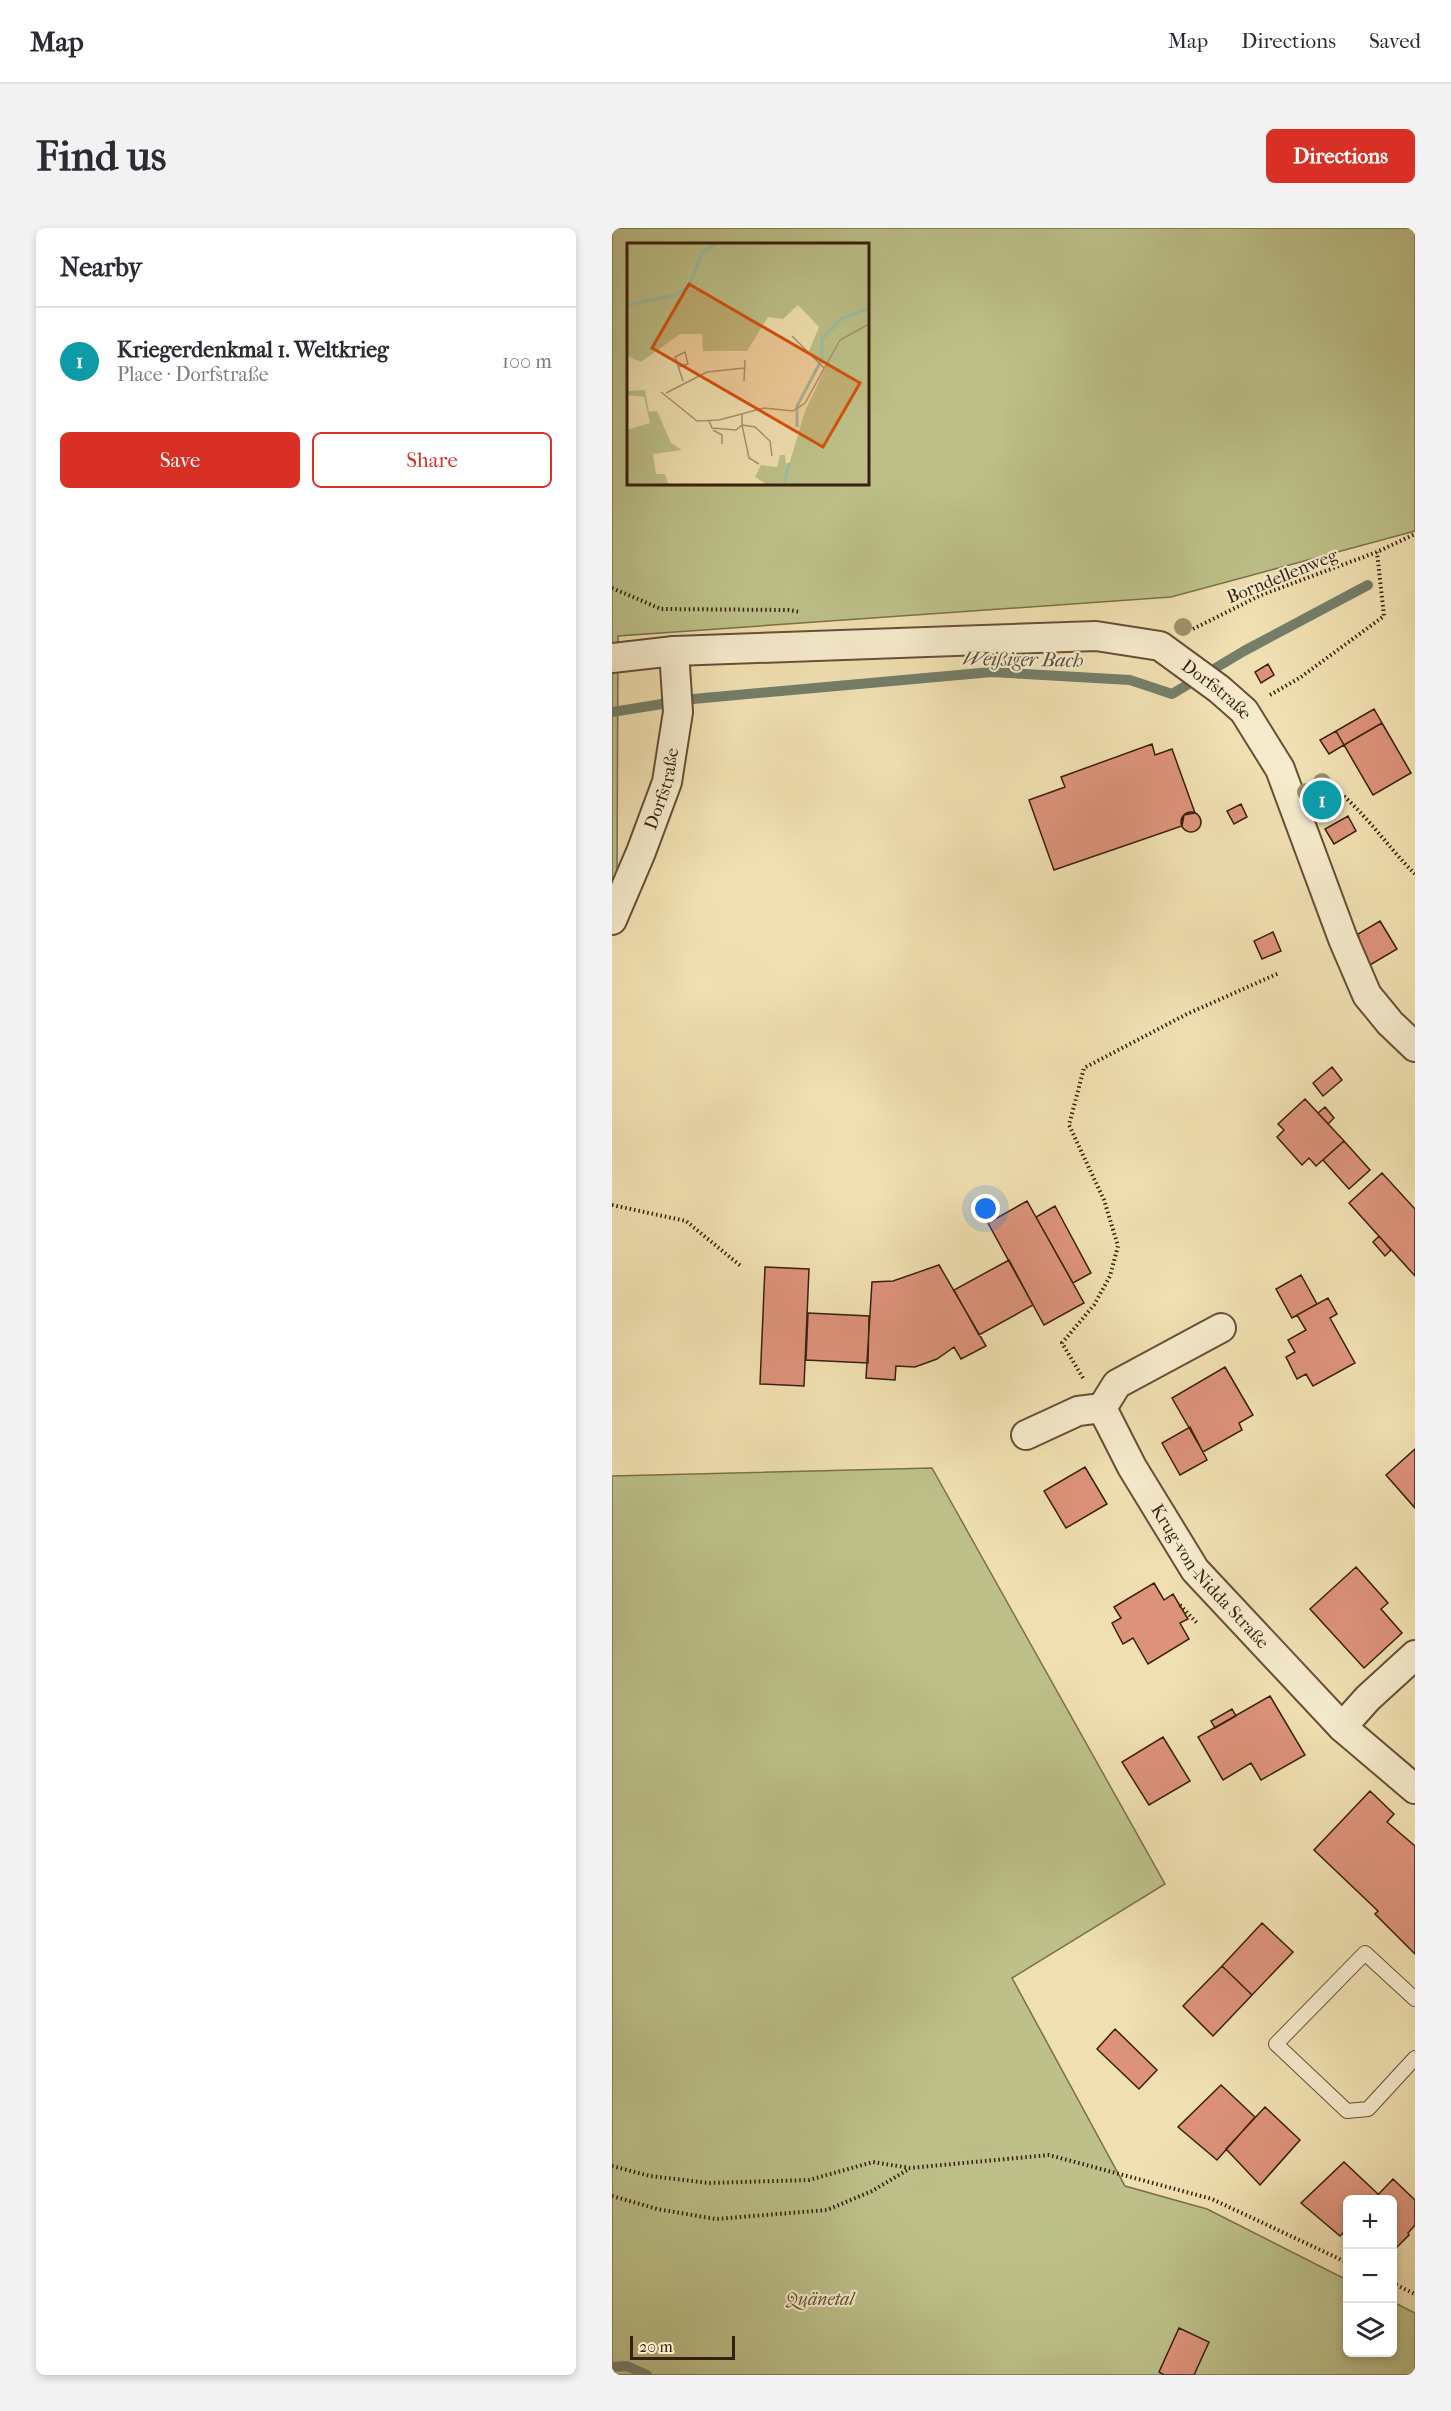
<!DOCTYPE html>
<meta charset="utf-8">
<style>
body{margin:0;font-family:"IM FELL French Canon",serif;background:#f2f2f3;color:#2b2b33}
.controls{position:absolute;right:18px;bottom:18px;display:grid;overflow:hidden;border-radius:9px;box-shadow:0 3px 9px #0003}
.controls button{width:54px;height:54px;display:grid;place-items:center;padding:0;border:0;border-bottom:2px solid #e1e1e2;background:#fff;color:#2b2b33;font:30px sans-serif}
.scale{position:absolute;left:18px;bottom:15px;width:105px;box-sizing:border-box;padding-left:6px;border:3px solid #391f0e;border-top:0;font-size:16px;line-height:21px;white-space:nowrap;color:#391f0e;-webkit-text-stroke:4px #f5ebcc;paint-order:stroke}
.you{position:absolute;left:374px;top:981px;width:21px;height:21px;margin:-15px;border:4px solid #fff;border-radius:50%;background:#1a73e8;box-shadow:0 0 0 9px #1a73e833}
.badge{display:grid;place-items:center;width:39px;height:39px;border-radius:50%;background:#d93025;color:#fff;font-size:20px;font-weight:700}
.pin{position:absolute;translate:-50% -50%;border:3px solid #fff;box-shadow:0 2px 6px #0006}
.list{margin:0;padding:0;list-style:none}
h2{display:flex;justify-content:space-between;align-items:center;height:78px;margin:0;padding:0 24px;font-size:26px}
h2 small{font-size:20px;font-weight:400;color:#7c7c81}
.list li{display:grid;grid-template-columns:39px 1fr auto;gap:18px;align-items:center;box-sizing:border-box;height:108px;padding:0 24px;border-top:2px solid #e1e1e2}
.list b{display:block;font-size:22px;white-space:nowrap}
.list p{margin:0;font-size:20px;white-space:nowrap;color:#7c7c81}
.list em{font-size:20px;font-style:normal;color:#7c7c81}
.actions{display:flex;gap:12px;padding:18px 24px}
.actions a{flex:1;padding:14px 0;border:2px solid #d93025;border-radius:9px;text-align:center;font-size:21px;color:#d93025}
.actions .main{background:#d93025;color:#fff}
.icon{flex:none;width:33px;height:33px;fill:none;stroke:currentColor;stroke-width:2;stroke-linecap:round;stroke-linejoin:round}
.map{position:relative;flex:none;width:803px;height:2147px;overflow:hidden;border-radius:9px}
header{display:flex;align-items:center;gap:36px;box-sizing:border-box;height:84px;padding:0 30px;background:#fff;border-bottom:2px solid #e1e1e2}
header strong{font-size:28px}
nav{display:flex;gap:33px;margin-inline-start:auto;font-size:21px}
.intro{display:flex;align-items:center;justify-content:space-between;box-sizing:border-box;height:144px;padding:0 36px}
h1{margin:0;font-size:42px}
.button{padding:15px 27px;border-radius:9px;background:#d93025;color:#fff;font-size:21px;font-weight:700}
main{display:flex;gap:36px;padding:0 36px}
aside{flex:1;background:#fff;border-radius:9px;box-shadow:0 3px 9px #0003}
.map>svg:first-child{display:block}
.green{fill:#bdc189;stroke:#7b704c;stroke-width:1.5;fill-rule:evenodd}
.lines{fill:none;stroke-linecap:round;stroke-linejoin:round}
.stream{stroke:#747e69;stroke-width:10}
.building{fill:#dd937b;stroke:#391f0e;stroke-width:1.5}
.lane-casing{stroke:#674f37;stroke-width:16}
.street-casing{stroke:#674f37;stroke-width:32}
.path{stroke:#391f0e;stroke-width:4;stroke-dasharray:1.5 3;stroke-linecap:butt}
.lane{stroke:#f5ebcc;stroke-width:14}
.street{stroke:#f5ebcc;stroke-width:28}
.tree{fill:#a1916c}
.labels{text-anchor:middle;stroke-width:4.5;stroke-linejoin:round;paint-order:stroke}
.street-label{font-size:18px;fill:#391f0e;stroke:#f5ebcc}
.park-label{font-size:18px;font-style:italic;fill:#615033;stroke:#f5ebcc}
.water-label{font-size:20px;font-style:italic;fill:#564f3c;stroke:#f5ebcc}
.inset-river{fill:none;stroke:#9bbea6;stroke-width:3}
.inset-road{fill:none;stroke:#a79370;stroke-width:1.5}
.view{fill:#d6530c;fill-opacity:0.15;stroke:#d6530c;stroke-width:3}
.inset-edge{fill:none;stroke:#391f0e;stroke-width:3}
</style>
<header>
<strong>Map</strong>
<nav><a>Map</a><a>Directions</a><a>Saved</a></nav>
</header>
<div class="intro"><h1>Find us</h1><a class="button">Directions</a></div>
<main>
<aside>
<h2>Nearby<small></small></h2>
<ul class="list">
<li><span class="badge" style="background:#0f9aa8">1</span><div><b>Kriegerdenkmal 1. Weltkrieg</b><p>Place · Dorfstraße</p></div><em>100 m</em></li>
</ul>
<div class="actions"><a class="main">Save</a><a>Share</a></div>
</aside>
<div class="map">
<svg width="803" height="2147" viewBox="0 0 803 2147">
<rect width="100%" height="100%" fill="#f0e0b1"/>
<filter id="stains"><feTurbulence type="fractalNoise" baseFrequency=".00333" numOctaves="4"/><feColorMatrix values="0 0 0 0 .2 0 0 0 0 .09 0 0 0 0 .02 0 0 0 .5 -.17"/></filter>
<radialGradient id="worn" r=".72"><stop offset=".6" stop-color="#630" stop-opacity="0"/><stop offset="1" stop-color="#630" stop-opacity=".3"/></radialGradient>
<!-- green -->
<path class="green" d="M 0,0 L 803,0 L 803,303 L 559,369 L 6,408 L 5,652 L 0,652 ZM 16,16 L 255,16 L 255,255 L 16,255 Z
M 320,1240 L 553,1656 L 400,1750 L 513,1958 L 595,1981 L 735,2052 L 736,2124 L 780,2124 L 781,2074 L 803,2085 L 803,2147 L 0,2147 L 0,1248 Z"/>
<g class="lines">
<!-- stream -->
<path class="stream" d="M 0,484 L 81,471 L 380,444 L 518,452 L 560,466 L 632,423 L 756,357
M 0,2139 L 15,2138 L 35,2147"/>
</g>
<!-- building -->
<path class="building" d="M 656,436 L 662,447 L 649,455 L 643,444 Z
M 762,481 L 770,495 L 732,517 L 724,503 Z
M 770,495 L 799,545 L 761,567 L 732,517 Z
M 724,503 L 732,517 L 717,526 L 708,512 Z
M 540,516 L 543,527 L 560,521 L 583,585 L 572,587 L 570,598 L 442,642 L 417,572 L 453,559 L 449,549 Z
M 629,576 L 635,589 L 622,596 L 615,583 Z
M569 594a10 10 0 1 1 20 0a10 10 0 1 1-20 0Z
M 736,588 L 744,603 L 722,616 L 713,601 Z
M 768,693 L 785,721 L 758,737 L 750,723 L 746,706 Z
M 661,704 L 669,723 L 650,731 L 642,713 Z
M 720,839 L 730,852 L 711,868 L 701,855 Z
M 693,871 L 732,913 L 704,938 L 697,930 L 690,937 L 665,909 L 672,902 L 666,896 Z
M 713,879 L 722,890 L 716,896 L 706,885 Z
M 732,913 L 758,942 L 737,961 L 711,932 Z
M 770,945 L 803,981 L 803,1048 L 737,975 Z
M 415,973 L 472,1075 L 432,1097 L 376,995 Z
M 443,978 L 479,1045 L 461,1055 L 424,989 Z
M 767,1008 L 779,1022 L 773,1028 L 761,1014 Z
M 397,1032 L 421,1077 L 367,1107 L 342,1062 Z
M 327,1037 L 374,1118 L 349,1131 L 342,1119 L 325,1131 L 303,1139 L 284,1138 L 283,1152 L 254,1150 L 260,1054 L 281,1053 Z
M 153,1039 L 197,1041 L 192,1158 L 148,1156 Z
M 689,1047 L 705,1076 L 680,1090 L 664,1061 Z
M 716,1070 L 725,1086 L 718,1090 L 743,1135 L 701,1158 L 694,1146 L 685,1151 L 674,1129 L 683,1124 L 676,1112 L 694,1102 L 685,1087 Z
M 196,1085 L 257,1088 L 256,1135 L 194,1132 Z
M 613,1139 L 641,1187 L 627,1195 L 630,1202 L 591,1224 L 560,1170 Z
M 578,1199 L 595,1232 L 568,1247 L 550,1215 Z
M 803,1221 L 803,1280 L 774,1247 Z
M 473,1239 L 495,1276 L 454,1300 L 432,1263 Z
M 744,1339 L 776,1375 L 769,1381 L 790,1405 L 752,1440 L 698,1381 Z
M 542,1355 L 552,1372 L 561,1366 L 576,1391 L 568,1395 L 577,1411 L 536,1436 L 521,1410 L 511,1416 L 500,1395 L 509,1390 L 502,1379 Z
M 658,1468 L 693,1527 L 649,1552 L 639,1535 L 611,1552 L 586,1509 Z
M 620,1481 L 624,1488 L 603,1500 L 599,1493 Z
M 551,1509 L 578,1553 L 537,1577 L 510,1534 Z
M 758,1563 L 782,1586 L 775,1594 L 803,1618 L 803,1726 L 763,1686 L 766,1683 L 702,1622 Z
M 650,1695 L 681,1724 L 640,1767 L 610,1738 Z
M 610,1738 L 640,1767 L 601,1808 L 571,1778 Z
M 503,1801 L 545,1842 L 527,1861 L 485,1821 Z
M 609,1857 L 643,1889 L 605,1932 L 566,1899 Z
M 653,1879 L 688,1912 L 648,1957 L 614,1921 Z
M 732,1934 L 766,1966 L 761,1972 L 736,1972 L 736,2000 L 728,2008 L 689,1975 Z
M 781,1951 L 803,1972 L 803,1997 L 796,2005 L 797,2007 L 780,2024 L 780,1972 L 761,1972 Z
M 567,2100 L 597,2114 L 582,2147 L 552,2147 L 547,2144 Z"/>
<g class="lines">
<defs>
<path id="lane" d="M 803,1771 L 753,1725 L 664,1816 L 735,1883 L 756,1881 L 803,1830"/>
<g id="street">
<path id="s1" d="M 0,430 L 62,423 L 484,408 L 548,418 L 607,461 L 632,483 L 668,541 L 731,711 L 755,767 L 778,795 L 803,819"/>
<path id="s2" d="M 0,692 L 29,624 L 55,554 L 66,484 L 62,423"/>
<path id="s3" d="M 490,1180 L 520,1239 L 583,1342 L 730,1499 L 803,1561"/>
<path d="M 414,1207 L 466,1183 L 490,1180 L 505,1156 L 609,1100"/>
<path d="M 730,1499 L 756,1470 L 803,1427"/>
</g>
</defs>
<!-- lane casing -->
<use href="#lane" class="lane-casing"/>
<!-- street casing -->
<use href="#street" class="street-casing"/>
<!-- path -->
<path class="path" d="M 0,360 L 49,381 L 177,382 L 188,384
M 581,401 L 649,367 L 765,324 L 803,306
M 658,467 L 689,449 L 772,388 L 765,324
M 706,551 C 739,564 775,619 803,646
M 0,977 L 74,993 L 130,1039
M 471,1150 L 450,1115 L 482,1077 L 498,1048 L 506,1018 L 492,972 L 457,897 L 472,840 L 575,786 L 667,745
M 568,1377 L 586,1396
M 0,1938 L 38,1948 L 97,1955 L 197,1952 L 261,1934 L 298,1940 L 437,1927 L 600,1971 L 736,2035
M 0,1968 L 45,1981 L 104,1991 L 215,1982 L 260,1963 L 297,1941
M 780,2055 L 803,2066"/>
<!-- lane -->
<use href="#lane" class="lane"/>
<!-- street -->
<use href="#street" class="street"/>
</g>
<!-- trees -->
<g class="tree">
<circle cx="571" cy="399" r="9"/>
<circle cx="710" cy="554" r="9"/>
<circle cx="694" cy="564" r="9"/>
</g>
<g class="labels">
<!-- street labels -->
<g class="street-label">
<text transform="translate(670 348) rotate(-22)" y="6">Borndellenweg</text>
<text dy="6" stroke="none"><textPath href="#s1" startOffset="621">Dorfstraße</textPath></text>
<text dy="6" stroke="none"><textPath href="#s2" startOffset="141">Dorfstraße</textPath></text>
<text dy="6" stroke="none"><textPath href="#s3" startOffset="201">Krug-von-Nidda Straße</textPath></text>
</g>
<!-- park labels -->
<g class="park-label">
<text x="208" y="2077">Quänetal</text>
</g>
<!-- water labels -->
<g class="water-label">
<text transform="translate(411 431) rotate(1)" y="7">Weißiger Bach</text>
</g>
</g>
<!-- overview -->
<g transform="translate(15 15)">
<rect width="242" height="242" fill="#f0e0b1"/>
<path d="M 0,0 L 241,0 L 241,241 L 139,241 L 128,234 L 134,222 L 150,224 L 153,212 L 158,212 L 159,221 L 163,219 L 178,168 L 200,122 L 181,110 L 192,84 L 171,62 L 156,76 L 141,74 L 120,108 L 76,108 L 75,91 L 53,91 L 14,119 L 0,113 ZM 18,147 L 22,169 L 30,168 L 44,200 L 55,207 L 26,211 L 29,231 L 38,231 L 41,241 L 0,241 L 0,187 L 23,180 L 17,154 L 0,152 L 0,148 Z" fill="#bdc189"/>
<path class="inset-river" d="M 0,62 L 48,52 L 62,43 L 75,10 L 89,0M 170,184 L 170,163 L 195,116 L 195,96 L 214,76 L 242,65M 157,241 L 162,220"/>
<path class="inset-road" d="M 165,93 L 197,125M 51,124 L 61,121 L 58,109 L 48,114 L 56,138M 117,138 L 118,117M 34,149 L 70,178 L 92,177 L 137,165 L 166,168 L 178,160 L 213,97 L 242,81M 39,150 L 80,129 L 117,125M 82,178 L 85,185 L 109,187 L 115,182 L 115,171M 86,187 L 95,192 L 95,201M 132,221 L 122,215 L 115,182 L 128,184 L 143,198 L 145,213"/>
<path class="view" d="M 62,41 L 233,140 L 196,204 L 25,105 Z"/>
<rect width="242" height="242" class="inset-edge"/>
</g>
<rect width="100%" height="100%" filter="url(#stains)"/>
<rect width="100%" height="100%" fill="url(#worn)"/>
</svg>
<div class="controls">
<button>+</button>
<button>−</button>
<button><svg class="icon" aria-label="layers" viewBox="0 0 24 24"><path d="M12 4l9 5-9 5-9-5zM3 14l9 5 9-5"/></svg></button>
</div>
<div class="scale">20 m</div>
<div class="you"></div>
<div class="pin badge" style="left:710px;top:572px;background:#0f9aa8">1</div>
</div>
</main>
